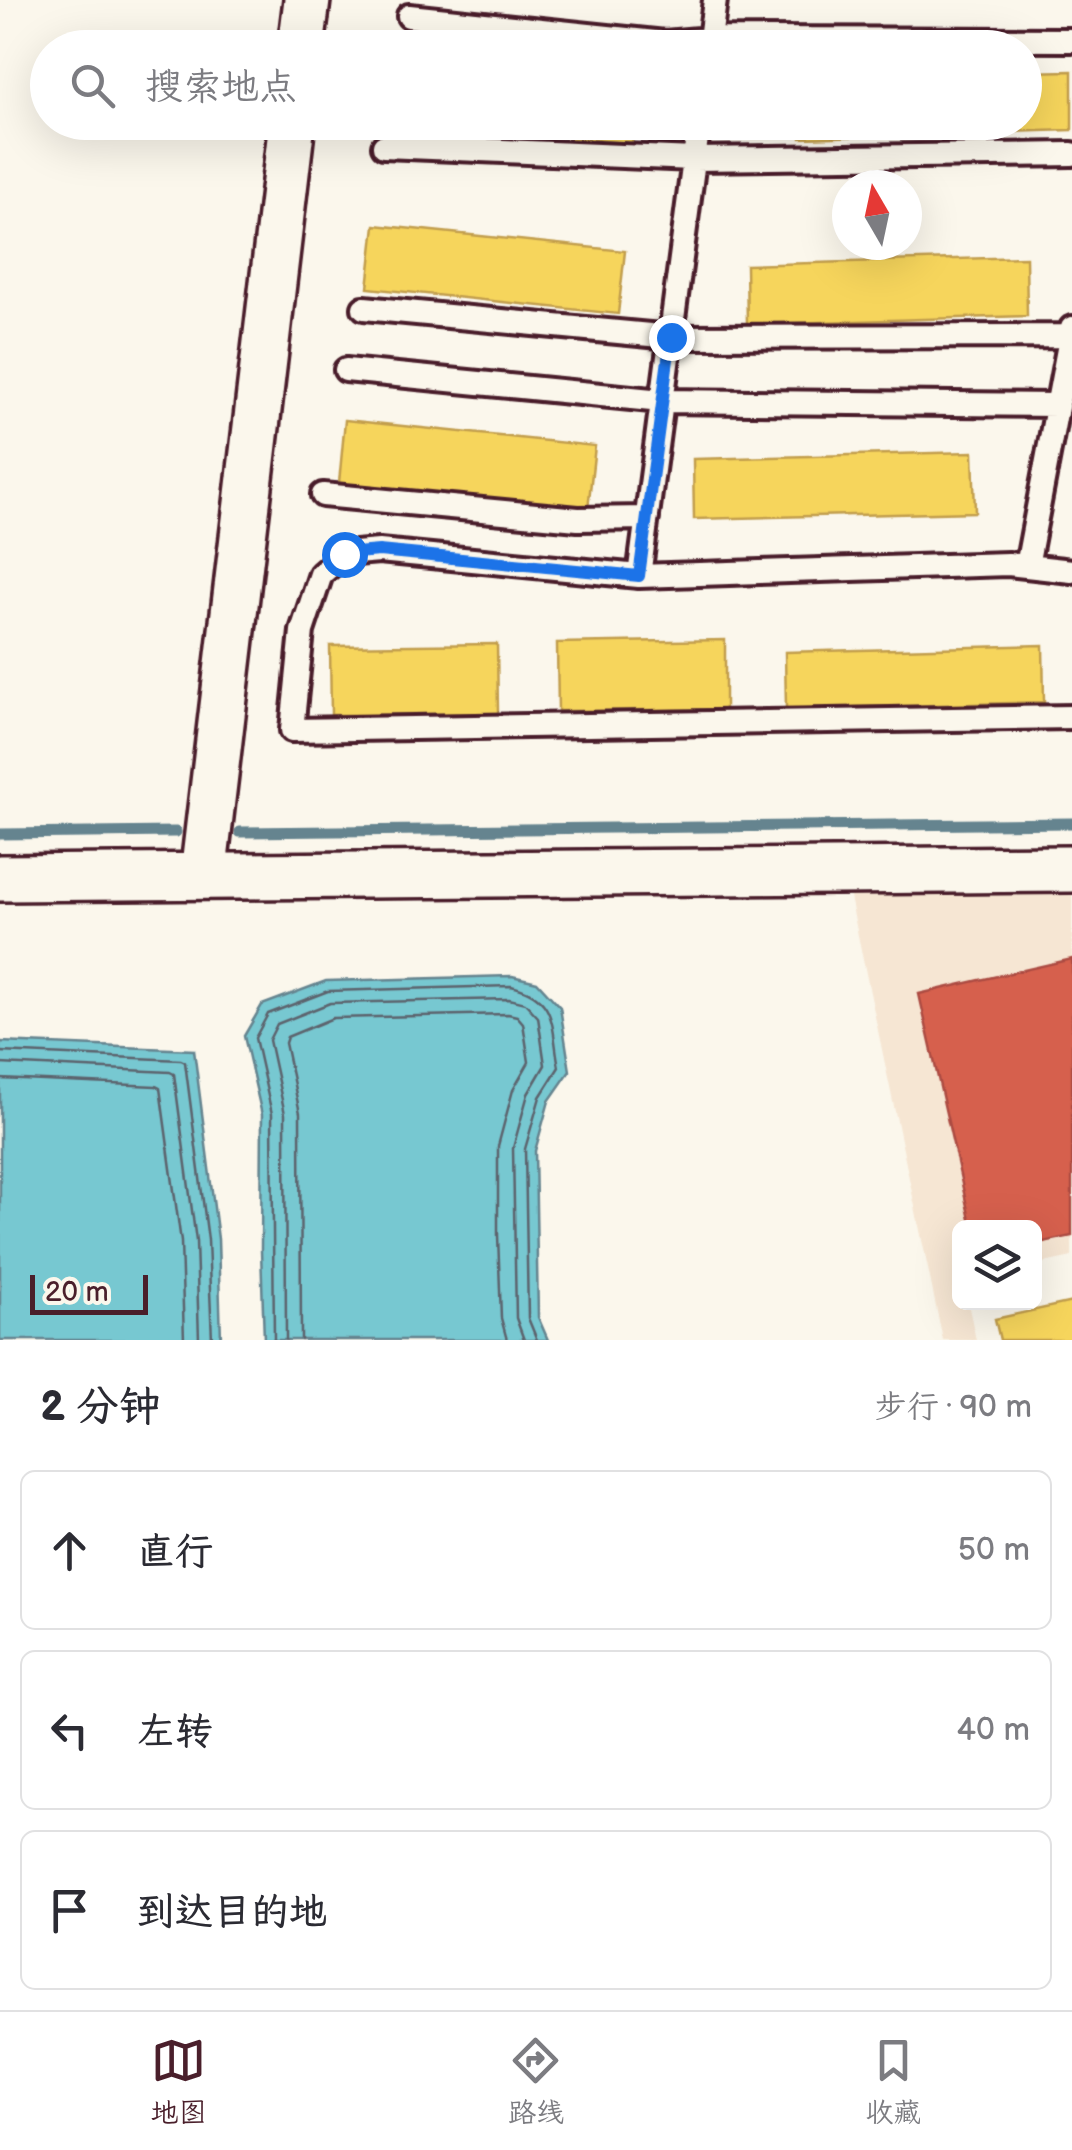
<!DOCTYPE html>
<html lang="zh">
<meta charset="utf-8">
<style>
body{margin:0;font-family:"Balsamiq Sans","LXGW WenKai TC",sans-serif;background:#f7f7f7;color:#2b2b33}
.controls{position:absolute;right:30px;bottom:30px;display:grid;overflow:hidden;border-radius:15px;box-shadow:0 10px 40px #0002}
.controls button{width:90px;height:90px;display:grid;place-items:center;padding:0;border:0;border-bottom:2px solid #e1e1e2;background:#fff;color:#2b2b33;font:50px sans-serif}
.compass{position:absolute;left:832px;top:170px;width:90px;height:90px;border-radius:50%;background:#fff;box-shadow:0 10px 40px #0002;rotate:351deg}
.scale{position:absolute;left:30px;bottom:25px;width:118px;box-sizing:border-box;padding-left:10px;border:5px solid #4a1f2b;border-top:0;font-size:28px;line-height:35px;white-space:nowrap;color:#4a1f2b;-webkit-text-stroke:8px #fbf7ec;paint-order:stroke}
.stop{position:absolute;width:30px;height:30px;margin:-22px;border:8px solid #1a73e8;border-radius:50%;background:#fff}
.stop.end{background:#1a73e8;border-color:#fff;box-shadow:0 2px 10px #0008}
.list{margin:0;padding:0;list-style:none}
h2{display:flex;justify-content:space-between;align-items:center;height:130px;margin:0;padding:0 40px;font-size:42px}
h2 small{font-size:32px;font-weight:400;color:#7c7c81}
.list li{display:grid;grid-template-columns:65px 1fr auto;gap:30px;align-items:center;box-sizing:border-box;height:160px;margin:0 20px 20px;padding:0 20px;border:2px solid #e1e1e2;border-radius:15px}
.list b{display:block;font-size:38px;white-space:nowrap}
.list em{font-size:32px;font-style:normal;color:#7c7c81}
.icon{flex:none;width:55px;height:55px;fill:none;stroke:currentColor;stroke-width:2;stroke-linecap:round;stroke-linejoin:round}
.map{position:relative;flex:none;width:1072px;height:1340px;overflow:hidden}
.search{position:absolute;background:#fff;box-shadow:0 10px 40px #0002;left:30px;right:30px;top:30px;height:110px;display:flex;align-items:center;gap:25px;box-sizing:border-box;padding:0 35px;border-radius:55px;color:#7c7c81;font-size:38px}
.sheet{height:670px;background:#fff}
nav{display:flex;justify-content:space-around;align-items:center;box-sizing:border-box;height:140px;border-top:2px solid #e1e1e2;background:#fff;font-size:28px;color:#7c7c81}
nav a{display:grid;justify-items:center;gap:5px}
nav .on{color:#4a1f2b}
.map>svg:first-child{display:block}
.built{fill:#f6e6d3}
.water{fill:#77c8d1;stroke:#65848f;stroke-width:2.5}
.homes{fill:#f6d55c;stroke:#c29e4d;stroke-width:2.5}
.shops{fill:#d6604d;stroke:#ac4c43;stroke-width:2.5}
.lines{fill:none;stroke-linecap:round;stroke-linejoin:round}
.shore{stroke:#5c636d;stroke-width:2.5}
.stream{stroke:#65848f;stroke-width:11}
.service-casing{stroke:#4a1f2b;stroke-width:30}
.minor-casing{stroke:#4a1f2b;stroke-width:52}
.service{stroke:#fbf7ec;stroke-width:22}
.minor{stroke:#fbf7ec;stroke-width:45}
.route{stroke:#1a73e8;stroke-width:12}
</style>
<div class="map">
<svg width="1072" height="1340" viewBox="0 0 1072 1340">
<rect width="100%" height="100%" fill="#fbf7ec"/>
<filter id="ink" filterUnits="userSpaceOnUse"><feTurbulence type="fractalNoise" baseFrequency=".01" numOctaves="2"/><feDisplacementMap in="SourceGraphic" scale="20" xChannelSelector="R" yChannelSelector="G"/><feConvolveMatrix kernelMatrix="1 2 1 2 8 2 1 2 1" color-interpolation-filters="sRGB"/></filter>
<g filter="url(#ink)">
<!-- built -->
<path class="built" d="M 1072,880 L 1072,1257 L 1035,1265 L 1034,1228 L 960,1228 L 960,1302 L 968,1303 L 976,1340 L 943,1340 L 847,883 Z"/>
<!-- water -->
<path class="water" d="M 512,976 L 537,982 L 560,1007 L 570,1071 L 549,1101 L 535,1151 L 538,1317 L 548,1340 L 264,1340 L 261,1250 L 262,1115 L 244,1036 L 262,1005 L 326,981 Z
M 0,1042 L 194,1050 L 218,1239 L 221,1340 L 0,1340 Z"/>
<!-- homes -->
<path class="homes" d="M 1072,71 L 1072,130 L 801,138 L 801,122 L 1024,122 L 1024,72 Z
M 422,122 L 634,122 L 632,144 Z
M 375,225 L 625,251 L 618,314 L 368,288 Z
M 1026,257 L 1027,316 L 747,324 L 746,265 Z
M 345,420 L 595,446 L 588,509 L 339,483 Z
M 973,452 L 975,512 L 694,519 L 693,459 Z
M 725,640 L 725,709 L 558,711 L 557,643 Z
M 497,644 L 498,713 L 331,715 L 330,646 Z
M 1043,645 L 1044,702 L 786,709 L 785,652 Z
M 1072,1302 L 1072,1340 L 1000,1340 L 995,1319 Z"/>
<!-- shops -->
<path class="shops" d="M 1072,959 L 1072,1236 L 1034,1244 L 1034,1228 L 972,1228 L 919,994 Z"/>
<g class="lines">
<!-- shore -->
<path class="shore" d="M 0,1052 L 181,1060 L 185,1062 L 208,1240 L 212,1340
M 0,1064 L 170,1072 L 174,1074 L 196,1241 L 199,1340
M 0,1079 L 156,1086 L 160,1088 L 181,1242 L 184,1340
M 274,1340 L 272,1114 L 255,1038 L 268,1014 L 328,991 L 511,986 C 558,997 551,1027 559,1067 L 540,1097 L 525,1149 L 528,1318 L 537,1340
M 286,1340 L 285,1114 L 269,1040 L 277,1024 L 330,1003 L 509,999 L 525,1003 L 538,1017 L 545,1065 L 528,1094 L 513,1148 L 516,1318 L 524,1340
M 301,1340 L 300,1113 L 285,1043 L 287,1037 L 333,1018 L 508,1014 L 517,1016 L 523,1023 L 529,1062 L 513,1090 L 498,1146 L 498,1235 L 501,1318 L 507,1340"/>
<!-- stream -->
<path class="stream" d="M 240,832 L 1072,823
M 0,834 L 176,832"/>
<defs>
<path id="service" d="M 409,16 L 665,43 L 710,39 L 1072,40
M 709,48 L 715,0
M 384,146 L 694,159 L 1072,154
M 364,308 L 671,337 L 1071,336
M 346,370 L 662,401 L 1057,405
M 323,495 L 578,519 L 647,518
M 1027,566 L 1072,328
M 1072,571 L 1008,564 L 639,576 L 379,551 L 344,554 L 321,574 L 302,631 L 292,730 L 1072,717
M 639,576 L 699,122"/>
<path id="minor" d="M 301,48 L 307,0
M 203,876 L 292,122
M 0,878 L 1072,869"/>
</defs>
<!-- service casing -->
<use href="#service" class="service-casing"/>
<!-- minor casing -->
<use href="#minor" class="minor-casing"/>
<!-- service -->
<use href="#service" class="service"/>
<!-- minor -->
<use href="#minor" class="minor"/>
</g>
</g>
<g class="lines" filter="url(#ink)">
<!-- route -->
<path class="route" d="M 344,554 L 379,551 L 639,576 L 671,337"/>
</g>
</svg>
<div class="controls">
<button><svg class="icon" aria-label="layers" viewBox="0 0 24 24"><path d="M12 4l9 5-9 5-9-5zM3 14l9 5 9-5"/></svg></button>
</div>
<svg class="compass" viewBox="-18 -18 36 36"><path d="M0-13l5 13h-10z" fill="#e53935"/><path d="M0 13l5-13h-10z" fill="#7c7c81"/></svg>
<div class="scale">20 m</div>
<div class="stop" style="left:344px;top:554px"></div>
<div class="stop end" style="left:671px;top:337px"></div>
<div class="search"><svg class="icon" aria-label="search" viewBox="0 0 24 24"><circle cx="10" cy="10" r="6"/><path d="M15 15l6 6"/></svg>搜索地点</div>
</div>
<section class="sheet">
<h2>2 分钟<small>步行 · 90 m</small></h2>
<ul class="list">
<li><svg class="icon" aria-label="ahead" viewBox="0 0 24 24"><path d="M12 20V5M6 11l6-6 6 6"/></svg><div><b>直行</b></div><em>50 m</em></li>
<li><svg class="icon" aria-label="left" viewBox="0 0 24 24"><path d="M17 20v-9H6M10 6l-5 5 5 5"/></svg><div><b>左转</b></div><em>40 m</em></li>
<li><svg class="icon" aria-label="arrive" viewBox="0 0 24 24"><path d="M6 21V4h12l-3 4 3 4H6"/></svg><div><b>到达目的地</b></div></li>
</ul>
</section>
<nav>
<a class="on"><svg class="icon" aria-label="map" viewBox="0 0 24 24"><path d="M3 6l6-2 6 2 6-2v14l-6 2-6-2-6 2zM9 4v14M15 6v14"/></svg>地图</a>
<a><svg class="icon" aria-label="directions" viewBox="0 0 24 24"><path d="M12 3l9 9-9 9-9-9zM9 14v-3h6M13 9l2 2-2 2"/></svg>路线</a>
<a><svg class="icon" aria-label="saved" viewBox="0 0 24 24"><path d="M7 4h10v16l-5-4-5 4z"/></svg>收藏</a>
</nav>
